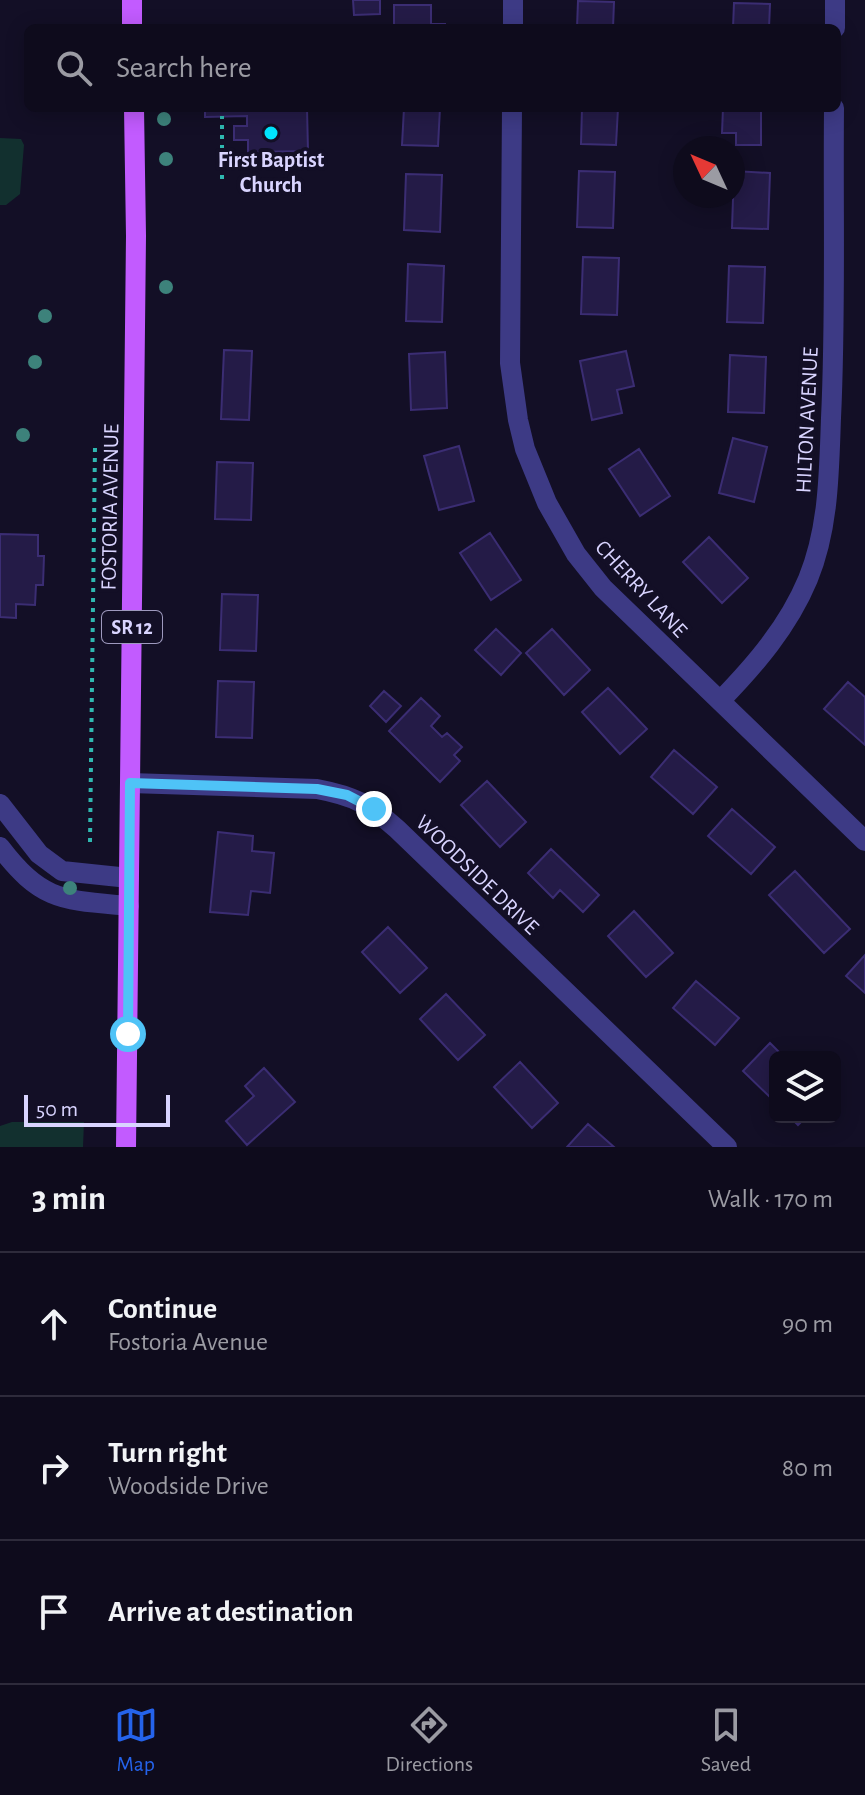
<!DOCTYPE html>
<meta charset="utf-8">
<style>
body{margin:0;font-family:"Alegreya Sans",sans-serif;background:#171425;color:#f1f3f6}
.controls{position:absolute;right:24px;bottom:24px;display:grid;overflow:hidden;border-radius:12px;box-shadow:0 4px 20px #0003}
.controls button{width:72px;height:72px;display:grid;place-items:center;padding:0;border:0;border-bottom:2px solid #2e2b3b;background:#0e0b1c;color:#f1f3f6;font:40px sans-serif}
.compass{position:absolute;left:673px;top:136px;width:72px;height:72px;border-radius:50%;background:#0e0b1c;box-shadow:0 4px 20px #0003;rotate:314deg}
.scale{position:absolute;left:24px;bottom:20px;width:146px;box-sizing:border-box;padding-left:8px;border:4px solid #d9d4ff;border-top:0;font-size:22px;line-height:28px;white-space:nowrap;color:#d9d4ff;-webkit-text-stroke:6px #130f26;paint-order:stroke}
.stop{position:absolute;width:24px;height:24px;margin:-18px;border:6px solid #4fc3f7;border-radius:50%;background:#fff}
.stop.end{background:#4fc3f7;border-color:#fff;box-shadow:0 2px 8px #0008}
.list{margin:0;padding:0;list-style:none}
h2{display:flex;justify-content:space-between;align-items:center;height:104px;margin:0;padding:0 32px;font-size:34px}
h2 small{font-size:26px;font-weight:400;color:#9b9ba3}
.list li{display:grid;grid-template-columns:52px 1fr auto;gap:24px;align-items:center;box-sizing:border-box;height:144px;padding:0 32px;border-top:2px solid #2e2b3b}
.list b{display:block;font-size:30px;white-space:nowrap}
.list p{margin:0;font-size:26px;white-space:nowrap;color:#9b9ba3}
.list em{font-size:26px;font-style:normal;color:#9b9ba3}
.icon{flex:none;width:44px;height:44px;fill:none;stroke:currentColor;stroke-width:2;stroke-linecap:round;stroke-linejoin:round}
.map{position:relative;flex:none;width:865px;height:1147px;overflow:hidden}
.search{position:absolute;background:#0e0b1c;box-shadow:0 4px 20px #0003;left:24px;right:24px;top:24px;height:88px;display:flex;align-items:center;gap:20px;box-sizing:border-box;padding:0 28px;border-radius:12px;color:#9b9ba3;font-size:30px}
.sheet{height:536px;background:#0e0b1c}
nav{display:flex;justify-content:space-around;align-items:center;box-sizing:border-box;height:112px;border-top:2px solid #2e2b3b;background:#0e0b1c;font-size:22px;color:#9b9ba3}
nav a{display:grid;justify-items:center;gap:4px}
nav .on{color:#2563eb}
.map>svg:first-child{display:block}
.green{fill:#12302f}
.building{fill:#241b47;stroke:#3b2d73;stroke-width:2}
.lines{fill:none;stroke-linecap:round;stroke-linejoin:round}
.path{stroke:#2fb8b0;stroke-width:4;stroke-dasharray:4 6;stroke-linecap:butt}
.minor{stroke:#3d3a85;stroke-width:20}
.major{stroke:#c25bff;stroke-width:20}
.tree{fill:#3d827b}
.route{stroke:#4fc3f7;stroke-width:10}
.poi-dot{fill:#00e5ff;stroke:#130f26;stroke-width:3}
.labels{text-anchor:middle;stroke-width:8;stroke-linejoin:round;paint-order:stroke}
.shield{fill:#130f26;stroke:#9e99be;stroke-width:2}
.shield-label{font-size:20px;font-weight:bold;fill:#d9d4ff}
.poi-label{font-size:22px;font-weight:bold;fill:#d9d4ff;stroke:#130f26}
.street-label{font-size:22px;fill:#d9d4ff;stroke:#130f26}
</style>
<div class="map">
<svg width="865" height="1147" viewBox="0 0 865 1147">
<rect width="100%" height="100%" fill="#130f26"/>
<!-- green -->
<path class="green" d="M 0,138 L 21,139 L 24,145 L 20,194 L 6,205 L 0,205 Z
M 12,1122 L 84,1122 L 83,1147 L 0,1147 L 0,1126 Z"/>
<!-- building -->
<path class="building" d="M 353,0 L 380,0 L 380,14 L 354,15 Z
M 578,1 L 614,2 L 613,28 L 577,28 Z
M 734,3 L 770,4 L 769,28 L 733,28 Z
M 394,5 L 431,5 L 431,24 L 445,24 L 445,28 L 394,28 Z
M 205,108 L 307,108 L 308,151 L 248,152 L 248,140 L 234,140 L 234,126 L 247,126 L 247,116 L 205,117 Z
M 404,108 L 440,108 L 438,146 L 402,145 Z
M 582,108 L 618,108 L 616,145 L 581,144 Z
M 723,108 L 761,108 L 761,145 L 736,145 L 736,133 L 722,133 Z
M 579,171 L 615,172 L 613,228 L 577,227 Z
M 734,171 L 770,173 L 768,229 L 732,228 Z
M 406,174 L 442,175 L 440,232 L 404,230 Z
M 583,257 L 619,258 L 617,315 L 581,314 Z
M 408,264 L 444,266 L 442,322 L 406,321 Z
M 729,266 L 765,267 L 763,323 L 727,322 Z
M 224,350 L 252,351 L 249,420 L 221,419 Z
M 626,351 L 634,386 L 617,390 L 622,413 L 592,420 L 580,361 Z
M 445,352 L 447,408 L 411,410 L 409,354 Z
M 730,355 L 766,357 L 764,413 L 728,412 Z
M 733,438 L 767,447 L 754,502 L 719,493 Z
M 459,446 L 474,501 L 439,510 L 424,456 Z
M 639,449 L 670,496 L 640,516 L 609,469 Z
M 217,462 L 253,463 L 251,520 L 215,519 Z
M 490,533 L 521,580 L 491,600 L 460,553 Z
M 0,534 L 38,535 L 38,556 L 44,556 L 43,585 L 36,585 L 35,605 L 16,604 L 16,618 L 0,617 Z
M 709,537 L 748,578 L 722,603 L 683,562 Z
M 222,594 L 258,595 L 256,651 L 220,650 Z
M 496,629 L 521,653 L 501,675 L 475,650 Z
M 552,629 L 590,670 L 564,695 L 526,653 Z
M 218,681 L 254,682 L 252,738 L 216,737 Z
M 848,682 L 865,697 L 865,745 L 824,709 Z
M 608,688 L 647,729 L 620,754 L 582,712 Z
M 384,691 L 401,706 L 386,722 L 370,706 Z
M 421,698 L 440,716 L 431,726 L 442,737 L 447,733 L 462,747 L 454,755 L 460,761 L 440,782 L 389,731 Z
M 674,750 L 717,787 L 693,814 L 651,777 Z
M 487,781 L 526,822 L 500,847 L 461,805 Z
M 732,809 L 775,847 L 751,874 L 708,836 Z
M 218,832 L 253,836 L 252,851 L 274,853 L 270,893 L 251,891 L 248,915 L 210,912 Z
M 551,849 L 599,895 L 583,912 L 560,890 L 553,898 L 528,873 Z
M 795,871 L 850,929 L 824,953 L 769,895 Z
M 634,911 L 673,953 L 646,977 L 608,936 Z
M 388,927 L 427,968 L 400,993 L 362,952 Z
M 865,955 L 865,993 L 846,976 Z
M 696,981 L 739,1018 L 715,1045 L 673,1008 Z
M 446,994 L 485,1035 L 458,1060 L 420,1019 Z
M 770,1043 L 784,1057 L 775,1057 L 775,1102 L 743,1071 Z
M 520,1062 L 558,1103 L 532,1128 L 494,1087 Z
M 264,1068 L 295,1102 L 247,1145 L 226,1121 L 254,1096 L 245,1086 Z
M 790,1117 L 806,1117 L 798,1125 Z
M 588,1124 L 614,1147 L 567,1147 Z"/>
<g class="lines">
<!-- path -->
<path class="path" d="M 222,179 L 222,116
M 90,842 L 95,447"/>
<!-- minor -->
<path class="minor" d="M 513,28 L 513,0
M 835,28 L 835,0
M 512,108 L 510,363 L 518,420 L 525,449 L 547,503 L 576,554 L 603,588 L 865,841
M 720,701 C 755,665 788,627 808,579 C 829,528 829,472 831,418 C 836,315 833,211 834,108
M 130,783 L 317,789 C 354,796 369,804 397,829 L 727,1147
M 0,804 L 39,854 L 62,871 L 129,878
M 0,847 C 42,902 63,900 129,906"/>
<!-- major -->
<path class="major" d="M 132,0 L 132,28
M 126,1147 L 136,236 L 134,108"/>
</g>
<!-- trees -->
<g class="tree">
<circle cx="164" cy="119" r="7"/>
<circle cx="166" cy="159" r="7"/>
<circle cx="166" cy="287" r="7"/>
<circle cx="45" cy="316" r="7"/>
<circle cx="35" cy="362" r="7"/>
<circle cx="23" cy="435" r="7"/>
<circle cx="70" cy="888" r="7"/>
</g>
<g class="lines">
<!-- route -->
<path class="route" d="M 128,1034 L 130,783 L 317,789 L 347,795 L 374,809"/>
</g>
<!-- markers -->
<circle class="poi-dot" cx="271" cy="133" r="8"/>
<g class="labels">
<!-- shield labels -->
<rect class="shield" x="102" y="611" width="60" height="32" rx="6"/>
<g class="shield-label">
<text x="132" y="634">SR 12</text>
</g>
<!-- poi labels -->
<g class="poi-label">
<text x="271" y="167">First Baptist<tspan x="271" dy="25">Church</tspan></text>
</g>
<!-- street labels -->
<g class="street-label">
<text transform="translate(806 420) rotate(-87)" y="8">HILTON AVENUE</text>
<text transform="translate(109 507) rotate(-89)" y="8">FOSTORIA AVENUE</text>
<text transform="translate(642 588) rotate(47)" y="8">CHERRY LANE</text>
<text transform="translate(478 874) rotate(44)" y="8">WOODSIDE DRIVE</text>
</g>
</g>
</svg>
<div class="controls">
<button><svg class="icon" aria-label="layers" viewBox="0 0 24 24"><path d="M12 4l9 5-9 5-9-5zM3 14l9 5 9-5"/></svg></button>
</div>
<svg class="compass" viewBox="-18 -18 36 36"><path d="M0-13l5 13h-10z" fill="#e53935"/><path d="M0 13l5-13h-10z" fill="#9b9ba3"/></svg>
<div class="scale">50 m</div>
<div class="stop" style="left:128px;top:1034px"></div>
<div class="stop end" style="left:374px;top:809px"></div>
<div class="search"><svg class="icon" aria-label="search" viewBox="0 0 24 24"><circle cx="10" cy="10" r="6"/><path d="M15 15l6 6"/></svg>Search here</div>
</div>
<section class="sheet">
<h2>3 min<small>Walk · 170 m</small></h2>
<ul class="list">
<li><svg class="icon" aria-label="ahead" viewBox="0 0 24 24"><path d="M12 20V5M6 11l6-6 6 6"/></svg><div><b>Continue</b><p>Fostoria Avenue</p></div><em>90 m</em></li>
<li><svg class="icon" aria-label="right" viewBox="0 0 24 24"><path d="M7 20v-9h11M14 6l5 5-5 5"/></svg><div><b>Turn right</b><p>Woodside Drive</p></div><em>80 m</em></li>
<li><svg class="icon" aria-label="arrive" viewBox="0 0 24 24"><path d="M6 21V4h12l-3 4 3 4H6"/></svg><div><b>Arrive at destination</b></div></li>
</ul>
</section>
<nav>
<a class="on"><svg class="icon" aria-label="map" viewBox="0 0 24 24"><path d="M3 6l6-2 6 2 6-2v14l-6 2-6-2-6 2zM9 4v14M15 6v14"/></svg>Map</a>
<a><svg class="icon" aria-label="directions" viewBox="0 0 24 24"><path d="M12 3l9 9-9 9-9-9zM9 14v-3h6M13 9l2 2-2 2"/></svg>Directions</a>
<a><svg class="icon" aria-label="saved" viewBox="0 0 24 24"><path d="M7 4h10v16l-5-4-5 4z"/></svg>Saved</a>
</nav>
